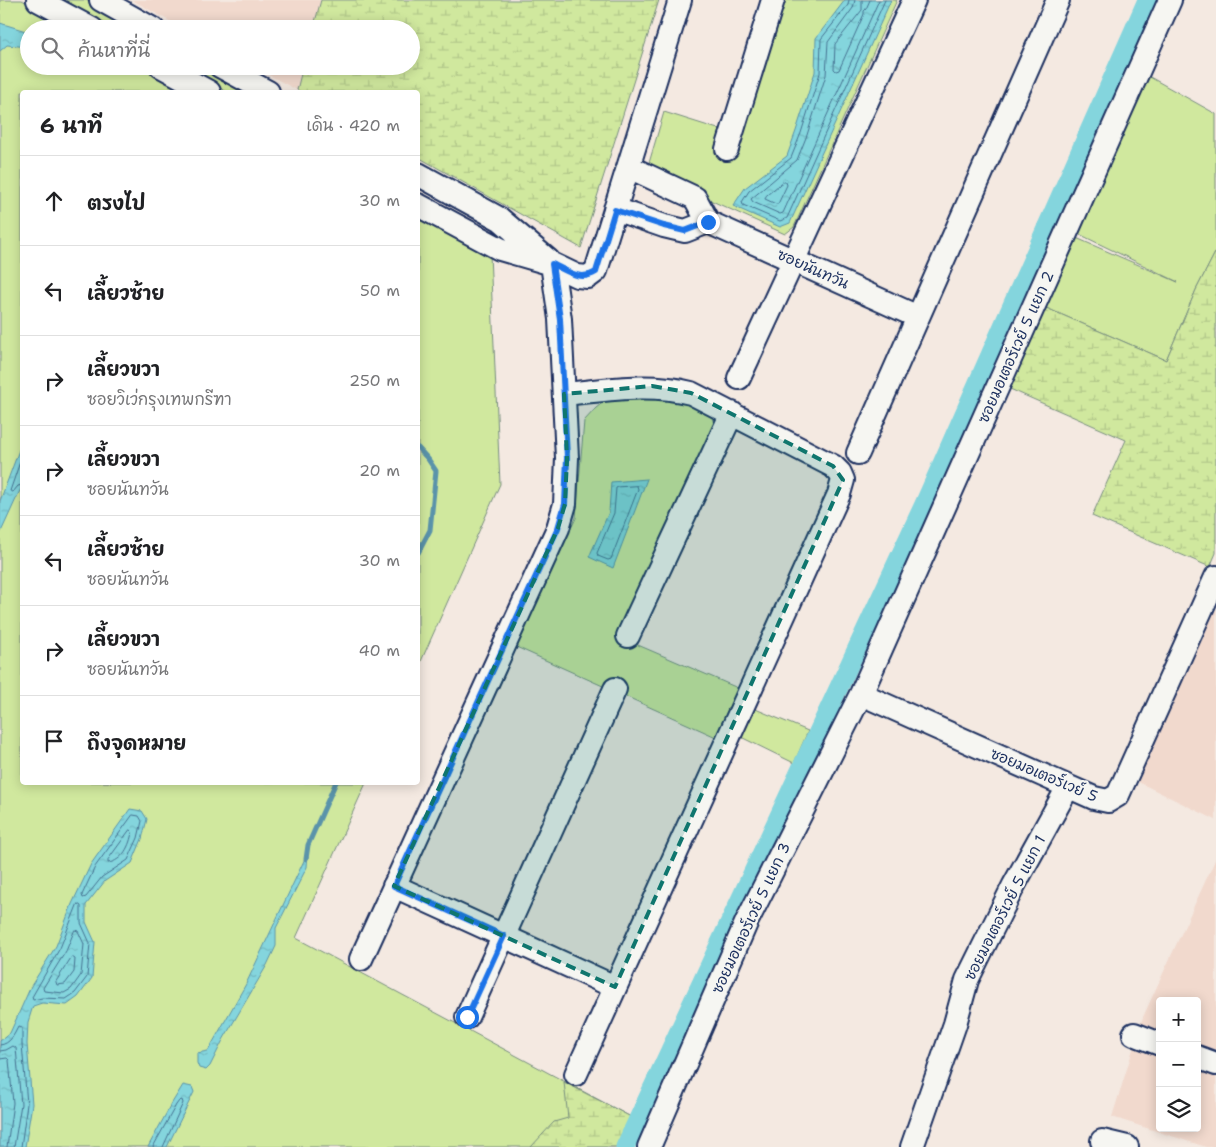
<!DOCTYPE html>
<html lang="th">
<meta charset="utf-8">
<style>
body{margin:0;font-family:"Shantell Sans","Playpen Sans Thai",sans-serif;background:#f2f2f2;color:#202124}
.controls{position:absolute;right:15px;bottom:15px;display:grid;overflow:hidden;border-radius:5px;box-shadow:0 2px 12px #0003}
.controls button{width:45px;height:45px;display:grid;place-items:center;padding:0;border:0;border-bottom:1px solid #e0e0e0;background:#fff;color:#202124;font:25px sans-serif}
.stop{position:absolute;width:15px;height:15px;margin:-11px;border:4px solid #1a73e8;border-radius:50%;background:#fff}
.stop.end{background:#1a73e8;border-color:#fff;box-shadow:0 1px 5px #0008}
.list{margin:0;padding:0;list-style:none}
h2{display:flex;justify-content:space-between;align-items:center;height:65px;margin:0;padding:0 20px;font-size:21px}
h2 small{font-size:16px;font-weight:400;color:#757577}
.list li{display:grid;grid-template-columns:32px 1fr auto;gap:15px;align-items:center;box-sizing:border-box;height:90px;padding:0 20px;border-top:1px solid #e0e0e0}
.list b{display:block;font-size:19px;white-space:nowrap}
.list p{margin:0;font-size:16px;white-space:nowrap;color:#757577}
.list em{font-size:16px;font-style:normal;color:#757577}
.icon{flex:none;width:28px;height:28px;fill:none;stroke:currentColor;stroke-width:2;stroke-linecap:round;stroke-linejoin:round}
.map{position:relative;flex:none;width:1216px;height:1147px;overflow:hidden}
.search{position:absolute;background:#fff;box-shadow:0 2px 12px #0003;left:20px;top:20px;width:400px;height:55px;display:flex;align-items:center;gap:12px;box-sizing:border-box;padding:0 18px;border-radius:28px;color:#757577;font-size:19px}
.panel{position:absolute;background:#fff;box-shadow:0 2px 12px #0003;left:20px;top:90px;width:400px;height:695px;border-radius:5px}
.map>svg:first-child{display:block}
.built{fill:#f1d9cd;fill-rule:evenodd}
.green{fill:#d0e89e;stroke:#768c7e}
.wetland{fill:url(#wetland-marsh);stroke:#768c7e}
.water{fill:url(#water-ripples);stroke:#5a93aa}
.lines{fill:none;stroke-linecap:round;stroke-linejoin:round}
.shore{stroke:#457191;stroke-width:1}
.stream{stroke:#5a93aa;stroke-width:5}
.canal{stroke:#84d5dd;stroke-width:19}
.minor-casing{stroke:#1b2f5e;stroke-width:26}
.minor{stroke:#f6f6f2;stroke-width:22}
.route{stroke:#1a73e8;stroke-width:6}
.marked{fill:#0f766e;fill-opacity:0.2;stroke:#0f766e;stroke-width:4;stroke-dasharray:10 6;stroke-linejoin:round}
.labels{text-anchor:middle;stroke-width:4.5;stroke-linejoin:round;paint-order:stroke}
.street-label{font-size:15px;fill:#1b2f5e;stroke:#f6f6f2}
</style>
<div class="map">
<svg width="1216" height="1147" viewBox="0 0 1216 1147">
<defs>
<pattern id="wetland-marsh" width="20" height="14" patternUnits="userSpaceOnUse" patternTransform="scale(1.25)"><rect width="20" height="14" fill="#d0e89e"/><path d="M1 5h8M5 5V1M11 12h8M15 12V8" fill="none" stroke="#b2c78a"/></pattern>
<pattern id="water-ripples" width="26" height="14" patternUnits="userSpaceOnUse" patternTransform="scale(1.25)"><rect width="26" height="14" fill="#84d5dd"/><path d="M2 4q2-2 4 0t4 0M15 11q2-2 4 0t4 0" fill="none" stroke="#71b7c0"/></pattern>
</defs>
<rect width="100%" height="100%" fill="#f4e9e1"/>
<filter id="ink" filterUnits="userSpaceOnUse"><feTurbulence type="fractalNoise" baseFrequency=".02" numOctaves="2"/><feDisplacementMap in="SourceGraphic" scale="10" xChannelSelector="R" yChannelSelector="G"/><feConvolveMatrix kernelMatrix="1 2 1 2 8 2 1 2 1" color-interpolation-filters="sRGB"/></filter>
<g filter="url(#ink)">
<!-- built -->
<path class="built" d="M 132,0 L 321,0 L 313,29 L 184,29 Z
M 252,66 L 303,66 L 297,90 Z
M 1216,594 L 1216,820 L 1134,780 Z
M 1216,858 L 1216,1147 L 1206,1147 L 1112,1117 L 1143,1017 ZM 1160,1001 L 1197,1001 L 1197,1128 L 1160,1128 Z"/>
<!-- green -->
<path class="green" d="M 0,0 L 22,0 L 74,29 L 29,29 L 29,66 L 143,66 L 191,92 L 22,92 L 22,782 L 366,783 L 296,938 L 631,1117 L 617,1147 L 0,1147 Z
M 59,0 L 88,0 L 140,29 L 111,29 Z
M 780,0 L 897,0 L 794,227 L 785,234 L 712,201 L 649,163 L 664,112 L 737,135 Z
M 179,66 L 208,66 L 255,92 L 227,92 Z
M 1148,76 L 1216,114 L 1216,251 L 1196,290 L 1166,360 L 1044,307 L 1074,237 L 1178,282 L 1079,234 Z
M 418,217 L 490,254 L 500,484 L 418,668 Z
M 658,396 L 709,408 L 715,427 L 617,636 L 740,689 L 753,708 L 808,731 L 794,763 L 743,738 L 716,737 L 514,646 L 576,518 L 584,421 L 596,408 L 605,401 Z"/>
<!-- wetland -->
<path class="wetland" d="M 321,0 L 659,0 L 581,248 L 418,157 L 418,92 L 301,92 L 297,90 L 303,66 L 411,66 L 411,29 L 313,29 Z
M 1216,251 L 1216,553 L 1210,567 L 1092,516 L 1126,440 L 1010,389 L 1044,307 L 1166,360 L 1196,290 Z
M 564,1082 L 631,1117 L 617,1147 L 531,1147 L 554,1122 L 568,1118 Z"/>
<!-- water -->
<path class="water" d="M 845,0 L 891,0 L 790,223 L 780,227 L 733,206 L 745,188 L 787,156 L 796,131 L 815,72 L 816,38 Z
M 0,23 L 29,32 L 29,47 L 7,45 L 0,51 Z
M 22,442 L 22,486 L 0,534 L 0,501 Z
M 647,479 L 613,568 L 589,557 L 609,512 L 611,482 Z
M 130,809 L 142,811 L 147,819 L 142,839 L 132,863 L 105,881 L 86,905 L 86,922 L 95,942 L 92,978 L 78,997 L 67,1005 L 42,1003 L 33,1006 L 28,1022 L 27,1044 L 32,1104 L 25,1147 L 0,1147 L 0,1041 L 10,1033 L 31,986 L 56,946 L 72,904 L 91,864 Z
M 308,852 L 307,867 L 276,928 L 276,946 L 267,965 L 223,1040 L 210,1066 L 206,1070 L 199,1068 L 197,1063 L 197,1053 L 208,1051 L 246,984 Z
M 183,1085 L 192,1087 L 194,1092 L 167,1147 L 148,1147 L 172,1103 Z"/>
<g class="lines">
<!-- shore -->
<path class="shore" d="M 849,0 L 848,5 L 821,39 L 820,73 L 801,133 L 791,158 L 749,191 L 742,202 L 743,205 L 780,221 L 787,218 L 885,0
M 855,0 L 853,8 L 828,42 L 826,75 L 807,135 L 797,160 L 751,199 L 753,202 L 780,214 L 783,213 L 879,0
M 862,0 L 862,10 L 835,44 L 834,69 L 836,71 L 839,70 L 864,14 L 864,11 L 866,9 L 870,0
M 783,182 L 786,182 L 787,185 L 778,204 L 776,204 L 765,199 L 766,196 Z
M 22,456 L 10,491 L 13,492 L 18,486 L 22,485
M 637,486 L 638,489 L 611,559 L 608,560 L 598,556 L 597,553 L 614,513 L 616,488 L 618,487 Z
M 133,815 L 139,816 L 142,821 L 138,838 L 128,860 L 102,877 L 86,897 L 83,898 L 82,895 L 95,867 Z
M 130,830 L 132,832 C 130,845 123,861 108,863 L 108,860 Z
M 78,904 L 81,906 L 81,923 L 90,943 L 87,977 L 75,993 L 66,999 L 42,998 L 33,1000 L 32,997 L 60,948 Z
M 75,930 L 78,931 L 84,944 L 81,975 L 71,989 L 64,993 L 44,991 L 43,988 L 66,951 Z
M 72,957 L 75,959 L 74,972 L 65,984 L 57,985 L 56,982 Z
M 0,1045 C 10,1044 14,1035 18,1027 L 22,1028 L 22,1044 L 27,1104 L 21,1147
M 0,1051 L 6,1050 L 13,1046 L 16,1048 L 21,1104 L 14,1147
M 0,1059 L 7,1058 L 9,1060 L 13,1103 L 7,1147
M 153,1147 L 176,1105 L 179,1101 L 182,1100 L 183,1103 L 163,1147"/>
<!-- stream -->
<path class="stream" d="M 418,448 L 428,459 L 436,471 L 430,530 L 418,553
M 306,859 L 308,845 L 336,782"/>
<!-- canal -->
<path class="canal" d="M 625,1147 L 925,502 L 1147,0"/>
<defs>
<path id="minor" d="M 38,0 L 92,29
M 101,0 L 153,29
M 161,66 L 209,92
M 220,66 L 268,92
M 727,149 L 773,0
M 629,167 L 695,198 L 708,222 L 918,317
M 418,174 L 500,219 L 548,260
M 418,205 L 500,249 L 552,264 L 577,276 L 588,277 L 596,271 L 680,0
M 615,209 L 664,226 L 685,231 L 708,222
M 739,378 L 914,0
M 564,394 C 607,390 649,382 691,393 L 833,466 L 840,473 L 843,480 L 839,494 L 576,1074
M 858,453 L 1058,0
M 628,636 L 732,413
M 861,694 L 1058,782 L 1094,798 L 1108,801 L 1118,795 L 1216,577
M 394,886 L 615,987
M 361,959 L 558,528 L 565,504 L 567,458 L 560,319 L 552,264
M 467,1017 L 615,689
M 1134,1034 L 1160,1044
M 1197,1057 L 1216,1064
M 1102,1141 L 1127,1147
M 649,1147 L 747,921 L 861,694 L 1170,0
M 912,1147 L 955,1024 L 967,980 L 1014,885 L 1068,787"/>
</defs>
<!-- minor casing -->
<use href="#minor" class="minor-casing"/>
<!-- minor -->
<use href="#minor" class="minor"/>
</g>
</g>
<g class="lines" filter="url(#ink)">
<!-- route -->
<path class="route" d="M 467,1017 L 504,936 L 394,886 L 558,528 L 565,504 L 567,458 L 560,319 L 552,264 C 568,271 580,282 596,272 L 615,210 L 664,226 L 685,231 L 708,222"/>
</g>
<!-- marked area -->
<path class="marked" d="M 652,386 L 691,393 L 833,466 L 843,480 L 615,987 L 394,886 L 558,528 L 565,504 L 567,458 L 564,394 Z"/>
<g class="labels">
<!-- street labels -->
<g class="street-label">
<text transform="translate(813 269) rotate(24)" y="5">ซอยนันทวัน</text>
<text transform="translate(1016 347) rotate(-66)" y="5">ซอยมอเตอร์เวย์ 5 แยก 2</text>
<text transform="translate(1044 775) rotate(23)" y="5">ซอยมอเตอร์เวย์ 5</text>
<text transform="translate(1005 908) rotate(-63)" y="5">ซอยมอเตอร์เวย์ 5 แยก 1</text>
<text transform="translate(751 918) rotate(-65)" y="5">ซอยมอเตอร์เวย์ 5 แยก 3</text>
</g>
</g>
</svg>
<div class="controls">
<button>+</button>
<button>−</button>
<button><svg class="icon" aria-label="layers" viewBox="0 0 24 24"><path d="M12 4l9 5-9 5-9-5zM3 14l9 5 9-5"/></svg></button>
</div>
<div class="stop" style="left:467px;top:1017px"></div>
<div class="stop end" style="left:708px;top:222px"></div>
<div class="search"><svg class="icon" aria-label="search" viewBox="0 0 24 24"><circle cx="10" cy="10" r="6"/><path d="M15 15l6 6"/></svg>ค้นหาที่นี่</div>
<section class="panel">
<h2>6 นาที<small>เดิน · 420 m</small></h2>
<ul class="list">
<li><svg class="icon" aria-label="ahead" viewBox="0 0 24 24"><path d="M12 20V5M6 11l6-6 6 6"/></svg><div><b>ตรงไป</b></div><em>30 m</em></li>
<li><svg class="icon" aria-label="left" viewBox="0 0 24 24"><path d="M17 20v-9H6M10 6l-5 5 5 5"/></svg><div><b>เลี้ยวซ้าย</b></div><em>50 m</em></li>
<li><svg class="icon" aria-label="right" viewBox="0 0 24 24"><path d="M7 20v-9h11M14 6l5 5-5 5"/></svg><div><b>เลี้ยวขวา</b><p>ซอยวิเว่กรุงเทพกรีฑา</p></div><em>250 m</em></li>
<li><svg class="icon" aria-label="right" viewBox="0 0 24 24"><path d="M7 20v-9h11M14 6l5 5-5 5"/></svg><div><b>เลี้ยวขวา</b><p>ซอยนันทวัน</p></div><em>20 m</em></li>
<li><svg class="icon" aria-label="left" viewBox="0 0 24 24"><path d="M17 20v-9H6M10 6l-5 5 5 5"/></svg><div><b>เลี้ยวซ้าย</b><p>ซอยนันทวัน</p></div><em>30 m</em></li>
<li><svg class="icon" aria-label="right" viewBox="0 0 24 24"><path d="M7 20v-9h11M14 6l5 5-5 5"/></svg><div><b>เลี้ยวขวา</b><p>ซอยนันทวัน</p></div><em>40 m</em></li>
<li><svg class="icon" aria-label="arrive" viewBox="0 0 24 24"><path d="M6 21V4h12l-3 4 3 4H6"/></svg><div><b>ถึงจุดหมาย</b></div></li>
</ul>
</section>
</div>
